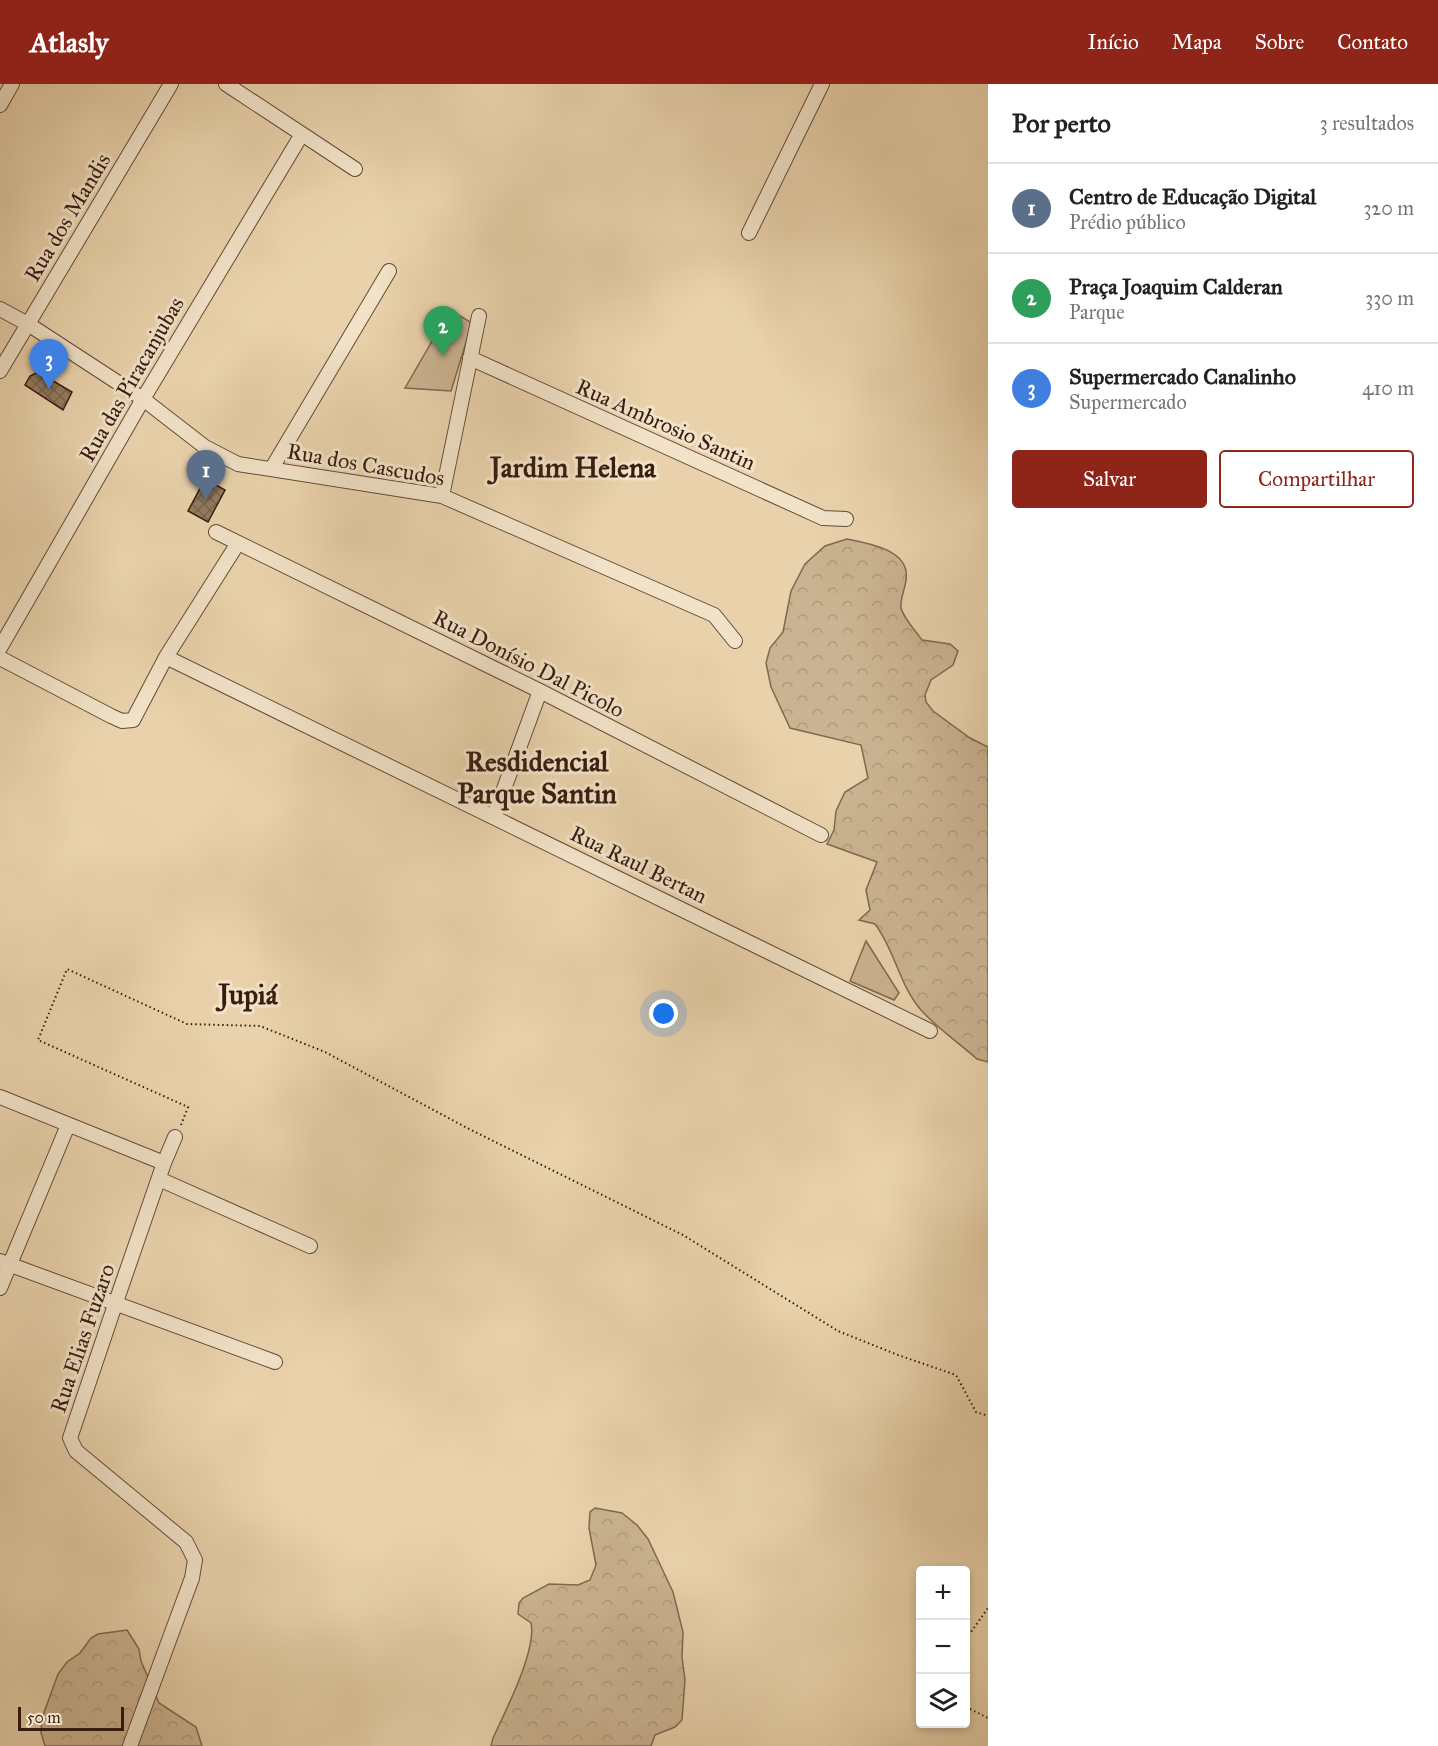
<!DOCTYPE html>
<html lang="pt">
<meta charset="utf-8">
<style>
body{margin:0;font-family:"IM FELL Great Primer",serif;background:#f2f2f2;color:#222}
.controls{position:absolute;right:18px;bottom:18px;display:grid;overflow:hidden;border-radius:6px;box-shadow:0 3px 9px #0003}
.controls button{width:54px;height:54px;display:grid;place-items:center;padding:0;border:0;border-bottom:2px solid #e0e0e0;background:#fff;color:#222;font:30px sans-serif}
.scale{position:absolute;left:18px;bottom:15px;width:106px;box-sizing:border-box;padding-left:6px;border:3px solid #371c10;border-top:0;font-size:16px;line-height:21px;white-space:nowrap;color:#371c10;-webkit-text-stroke:4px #f1e2c8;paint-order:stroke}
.you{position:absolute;left:664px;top:930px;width:21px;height:21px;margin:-15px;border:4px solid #fff;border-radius:50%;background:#1a73e8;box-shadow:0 0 0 9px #1a73e833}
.badge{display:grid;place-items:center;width:39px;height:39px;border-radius:50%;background:#8f2418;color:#fff;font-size:20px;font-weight:700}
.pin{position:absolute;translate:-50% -50px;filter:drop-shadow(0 2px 3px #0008)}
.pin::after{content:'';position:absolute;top:32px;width:21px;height:18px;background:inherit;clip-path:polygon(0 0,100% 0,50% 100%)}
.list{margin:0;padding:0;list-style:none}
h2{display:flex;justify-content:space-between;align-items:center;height:78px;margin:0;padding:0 24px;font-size:26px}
h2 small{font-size:20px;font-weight:400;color:#767676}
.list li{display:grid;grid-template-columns:39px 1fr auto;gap:18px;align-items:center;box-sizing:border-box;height:90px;padding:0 24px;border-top:2px solid #e0e0e0}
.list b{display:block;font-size:22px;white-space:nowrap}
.list p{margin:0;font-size:20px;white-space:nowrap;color:#767676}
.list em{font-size:20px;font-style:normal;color:#767676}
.actions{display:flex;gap:12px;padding:18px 24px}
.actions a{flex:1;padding:14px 0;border:2px solid #8f2418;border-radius:6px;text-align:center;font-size:21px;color:#8f2418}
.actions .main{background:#8f2418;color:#fff}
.icon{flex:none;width:33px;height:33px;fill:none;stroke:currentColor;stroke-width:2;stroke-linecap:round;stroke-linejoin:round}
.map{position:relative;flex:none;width:988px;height:1662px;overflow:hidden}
header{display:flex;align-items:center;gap:36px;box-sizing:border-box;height:84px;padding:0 30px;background:#8f2418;color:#fff}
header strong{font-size:28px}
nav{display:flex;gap:33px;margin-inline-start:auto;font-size:21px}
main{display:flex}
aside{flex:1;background:#fff}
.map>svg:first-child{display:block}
.green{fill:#cbb391;stroke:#816850;stroke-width:1.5}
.forest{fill:url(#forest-crowns);stroke:#816850;stroke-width:1.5}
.building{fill:url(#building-cross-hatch);stroke:#371c10;stroke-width:1.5}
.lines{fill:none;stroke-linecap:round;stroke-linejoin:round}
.minor-casing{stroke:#644a37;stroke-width:16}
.path{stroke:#371c10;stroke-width:2;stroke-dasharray:1.5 3;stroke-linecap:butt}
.minor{stroke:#f1e2c8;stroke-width:14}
.labels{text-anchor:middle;stroke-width:6;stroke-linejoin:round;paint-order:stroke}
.street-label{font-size:22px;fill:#371c10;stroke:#f1e2c8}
.district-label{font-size:28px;font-weight:bold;fill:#371c10;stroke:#f1e2c8}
</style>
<header>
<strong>Atlasly</strong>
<nav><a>Início</a><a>Mapa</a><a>Sobre</a><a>Contato</a></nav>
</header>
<main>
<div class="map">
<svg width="988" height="1662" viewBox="0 0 988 1662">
<defs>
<pattern id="forest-crowns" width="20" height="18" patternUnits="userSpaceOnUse" patternTransform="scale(1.5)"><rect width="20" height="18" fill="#cbb391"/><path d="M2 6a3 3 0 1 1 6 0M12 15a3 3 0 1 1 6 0" fill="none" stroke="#af997c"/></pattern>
<pattern id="building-cross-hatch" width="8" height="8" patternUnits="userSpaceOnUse" patternTransform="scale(1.5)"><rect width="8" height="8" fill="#947b61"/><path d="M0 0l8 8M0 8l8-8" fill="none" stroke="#7a644f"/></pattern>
</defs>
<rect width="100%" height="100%" fill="#e9d2ab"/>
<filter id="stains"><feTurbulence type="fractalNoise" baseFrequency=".00333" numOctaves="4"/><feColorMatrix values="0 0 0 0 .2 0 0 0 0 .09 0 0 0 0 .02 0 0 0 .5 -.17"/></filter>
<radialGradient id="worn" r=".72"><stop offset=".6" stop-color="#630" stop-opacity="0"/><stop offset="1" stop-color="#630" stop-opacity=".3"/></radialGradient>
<!-- green -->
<path class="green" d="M 450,226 L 472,239 L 451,307 L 405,304 Z
M 866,857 L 899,909 L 894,916 L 850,897 Z"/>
<!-- forest -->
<path class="forest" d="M 847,455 C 868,459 911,466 906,496 C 905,505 900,515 901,524 C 904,535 915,546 922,556 L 950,560 L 958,567 L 953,581 L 931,596 L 925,611 L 926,618 L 933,627 L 970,654 L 988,663 L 988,978 L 977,975 C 959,959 937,944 921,926 C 899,901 895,866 875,840 L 859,836 L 870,826 L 866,806 L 877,778 L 827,760 L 834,746 L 836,727 L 845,708 L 868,694 L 861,661 L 790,644 L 771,603 L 766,579 L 770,564 L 783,548 L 791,507 L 805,480 L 825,462 Z
M 595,1424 L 622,1429 L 637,1441 L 648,1455 L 673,1508 L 683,1548 L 682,1573 L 685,1596 L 682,1636 L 675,1643 L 655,1651 L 651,1662 L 491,1662 L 493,1654 C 505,1628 537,1566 531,1539 L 518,1530 L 519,1519 L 523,1514 L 549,1500 L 578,1501 L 590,1496 L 596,1481 L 589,1444 L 590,1428 Z
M 127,1546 L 139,1565 L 141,1577 L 159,1619 L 196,1643 L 202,1662 L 45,1662 L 41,1649 L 42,1634 L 58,1590 L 67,1578 L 80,1569 L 91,1554 L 98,1550 Z"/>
<!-- building -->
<path class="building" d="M 38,288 L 72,308 L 63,326 L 25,301 L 30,292 Z
M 205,395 L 225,406 L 208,438 L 188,427 Z"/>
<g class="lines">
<defs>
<path id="minor" d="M 226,0 L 355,85
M 0,21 L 12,0
M 749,149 L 822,0
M 0,225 L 28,240 L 143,315 L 205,363 L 238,380 L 442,412 L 714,531 L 735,557
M 470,274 L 823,434 L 846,435
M 0,287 L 171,0
M 272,384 L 389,187
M 442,412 L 479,232
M 216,448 L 540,607 L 821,751
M 0,564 L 143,315 L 302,50
M 166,573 L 930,947
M 0,574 L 111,632 L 122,637 L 133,636 L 166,573 L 238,459
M 494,732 L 540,607
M 0,1013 L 164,1079
M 159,1095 L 310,1162
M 0,1177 L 275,1278
M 0,1204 L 68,1041
M 130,1662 L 192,1494 L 195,1476 L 186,1458 L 76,1367 L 70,1354 L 116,1218 L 164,1079 L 175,1053"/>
</defs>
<!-- minor casing -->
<use href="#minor" class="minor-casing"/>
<!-- path -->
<path class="path" d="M 181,1041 L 188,1023 L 38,956 L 67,885 L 187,940 L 260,942 L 325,968 L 469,1045 L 683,1151 L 838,1247 L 898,1271 L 956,1291 L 976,1328 L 988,1332
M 966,1555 L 988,1524
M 966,1623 L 988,1634"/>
<!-- minor -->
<use href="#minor" class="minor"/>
</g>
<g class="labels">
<!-- street labels -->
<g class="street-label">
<text transform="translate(67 133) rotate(-59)" y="8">Rua dos Mandis</text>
<text transform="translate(131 295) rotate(-60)" y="8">Rua das Piracanjubas</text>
<text transform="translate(666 340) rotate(24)" y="8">Rua Ambrosio Santin</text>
<text transform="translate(366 380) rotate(10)" y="8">Rua dos Cascudos</text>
<text transform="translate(529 579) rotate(27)" y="8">Rua Donísio Dal Picolo</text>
<text transform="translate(639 780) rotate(26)" y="8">Rua Raul Bertan</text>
<text transform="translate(82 1254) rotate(-71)" y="8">Rua Elias Fuzaro</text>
</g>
<!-- district labels -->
<g class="district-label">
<text x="573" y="393">Jardim Helena</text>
<text x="537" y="687">Resdidencial<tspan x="537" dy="32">Parque Santin</tspan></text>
<text x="248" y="920">Jupiá</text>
</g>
</g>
<rect width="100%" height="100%" filter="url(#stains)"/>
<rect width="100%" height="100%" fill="url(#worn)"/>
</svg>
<div class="controls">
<button>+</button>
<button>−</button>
<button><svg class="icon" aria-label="layers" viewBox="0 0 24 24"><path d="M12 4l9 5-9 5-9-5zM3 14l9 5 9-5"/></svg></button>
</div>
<div class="scale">50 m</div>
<div class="you"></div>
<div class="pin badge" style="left:206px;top:416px;background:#5c6f8a">1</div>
<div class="pin badge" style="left:443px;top:272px;background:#2e9e5b">2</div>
<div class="pin badge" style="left:49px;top:305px;background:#3f7fe0">3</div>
</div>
<aside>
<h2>Por perto<small>3 resultados</small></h2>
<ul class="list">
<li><span class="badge" style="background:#5c6f8a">1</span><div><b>Centro de Educação Digital</b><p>Prédio público</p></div><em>320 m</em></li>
<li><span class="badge" style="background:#2e9e5b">2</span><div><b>Praça Joaquim Calderan</b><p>Parque</p></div><em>330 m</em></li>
<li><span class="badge" style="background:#3f7fe0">3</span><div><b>Supermercado Canalinho</b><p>Supermercado</p></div><em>410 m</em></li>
</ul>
<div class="actions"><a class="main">Salvar</a><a>Compartilhar</a></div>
</aside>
</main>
